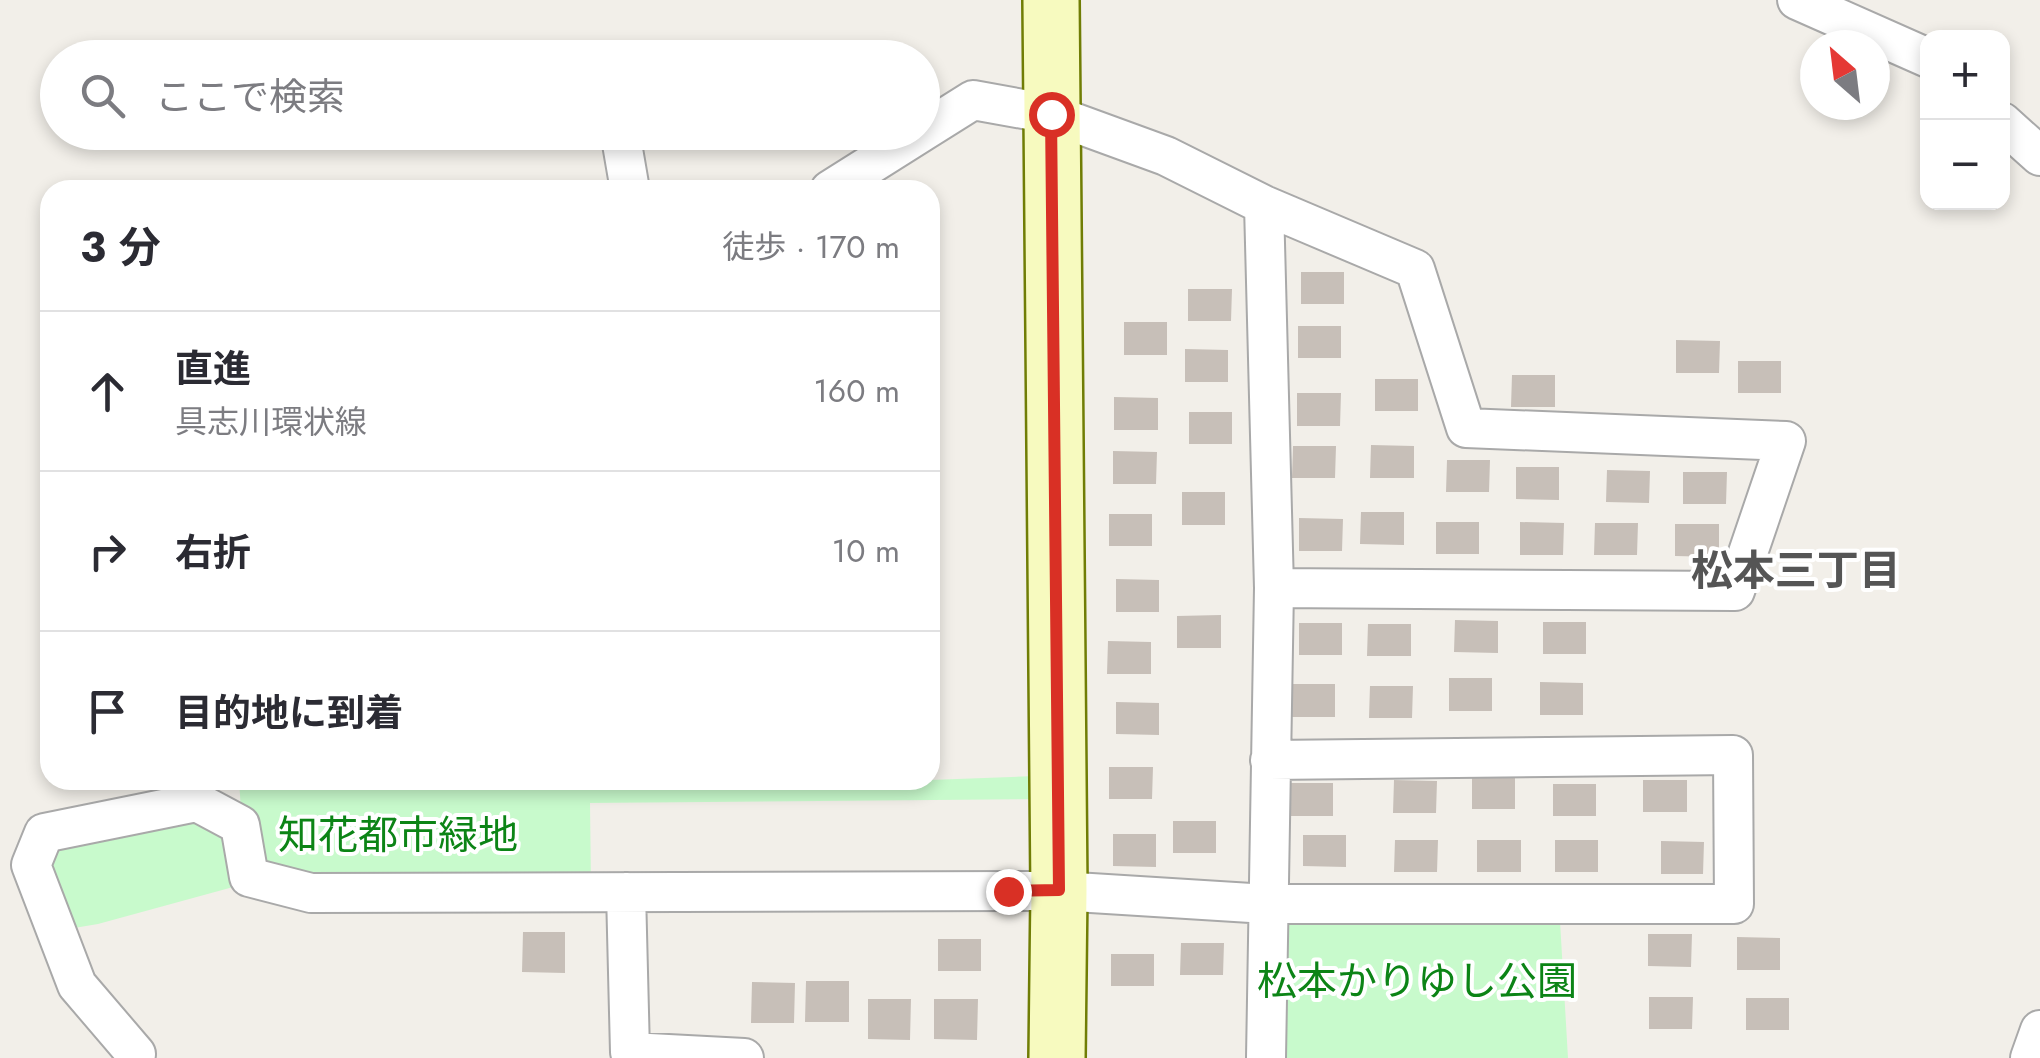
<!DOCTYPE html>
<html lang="ja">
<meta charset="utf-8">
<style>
body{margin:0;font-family:Jost,"Noto Sans JP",sans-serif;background:#f7f7f7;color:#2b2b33}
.controls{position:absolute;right:30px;top:30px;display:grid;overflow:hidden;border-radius:20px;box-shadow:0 5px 15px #0003}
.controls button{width:90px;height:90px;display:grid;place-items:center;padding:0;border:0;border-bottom:2px solid #e1e1e2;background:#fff;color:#2b2b33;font:50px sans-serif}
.compass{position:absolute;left:1800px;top:30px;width:90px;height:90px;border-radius:50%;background:#fff;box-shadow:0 5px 15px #0003;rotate:332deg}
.stop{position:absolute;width:30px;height:30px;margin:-22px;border:8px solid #d93025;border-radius:50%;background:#fff}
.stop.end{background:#d93025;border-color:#fff;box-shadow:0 2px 10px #0008}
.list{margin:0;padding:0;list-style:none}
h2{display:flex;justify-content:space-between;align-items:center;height:130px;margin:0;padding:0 40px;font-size:42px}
h2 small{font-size:32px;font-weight:400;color:#7c7c81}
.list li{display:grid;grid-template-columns:65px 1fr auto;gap:30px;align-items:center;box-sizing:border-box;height:160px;padding:0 40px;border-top:2px solid #e1e1e2}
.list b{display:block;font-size:38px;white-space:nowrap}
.list p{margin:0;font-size:32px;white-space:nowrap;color:#7c7c81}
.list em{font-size:32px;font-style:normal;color:#7c7c81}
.icon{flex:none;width:55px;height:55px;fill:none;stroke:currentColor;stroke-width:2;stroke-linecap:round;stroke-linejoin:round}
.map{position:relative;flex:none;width:2040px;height:1058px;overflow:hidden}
.search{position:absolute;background:#fff;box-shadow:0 5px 15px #0003;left:40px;top:40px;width:900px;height:110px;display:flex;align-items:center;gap:25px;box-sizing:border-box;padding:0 35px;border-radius:55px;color:#7c7c81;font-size:38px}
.panel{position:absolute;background:#fff;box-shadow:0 5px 15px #0003;left:40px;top:180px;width:900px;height:610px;border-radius:30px}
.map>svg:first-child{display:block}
.park{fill:#c8facc}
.building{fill:#c7bfb8}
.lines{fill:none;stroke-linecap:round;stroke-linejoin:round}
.street-casing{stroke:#a9a9a9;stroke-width:42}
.secondary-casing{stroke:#707d05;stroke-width:60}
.street{stroke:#fff;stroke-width:38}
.secondary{stroke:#f7fabf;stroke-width:55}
.route{stroke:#d93025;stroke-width:12}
.labels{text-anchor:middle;stroke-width:8;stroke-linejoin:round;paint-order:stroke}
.park-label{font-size:40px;fill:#0c8416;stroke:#fff}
.neighbourhood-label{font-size:42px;font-weight:bold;fill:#555;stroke:#fff}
</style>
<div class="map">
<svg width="2040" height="1058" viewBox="0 0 2040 1058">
<rect width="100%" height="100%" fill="#f2efe9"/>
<!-- park -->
<path class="park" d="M 1061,775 L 1058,799 L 590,803 L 591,888 L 262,883 L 242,825 L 239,780 L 930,780 Z
M 197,802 L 259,880 L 98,924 L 56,931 L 44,833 Z
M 1267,904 L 1559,904 L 1568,1058 L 1266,1058 Z"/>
<!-- building -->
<path class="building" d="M 1301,272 L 1344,272 L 1344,304 L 1301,304 Z
M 1188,289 L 1232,289 L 1231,321 L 1188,321 Z
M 1124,322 L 1167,322 L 1167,355 L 1124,355 Z
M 1298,326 L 1341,326 L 1341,358 L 1298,358 Z
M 1676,340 L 1720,341 L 1719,373 L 1676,373 Z
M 1185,349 L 1228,350 L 1228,382 L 1185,382 Z
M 1738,361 L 1781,361 L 1781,393 L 1738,393 Z
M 1512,375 L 1555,375 L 1555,407 L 1511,407 Z
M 1375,379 L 1418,379 L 1418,411 L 1375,411 Z
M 1297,393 L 1341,393 L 1340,426 L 1297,426 Z
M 1114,397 L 1158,398 L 1158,430 L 1114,430 Z
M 1189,412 L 1232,412 L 1232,444 L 1189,444 Z
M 1371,445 L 1414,446 L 1414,478 L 1370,478 Z
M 1293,446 L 1336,446 L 1335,478 L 1292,478 Z
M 1113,451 L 1157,452 L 1156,484 L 1113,484 Z
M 1447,460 L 1490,460 L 1489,492 L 1446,492 Z
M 1516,467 L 1559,467 L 1559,500 L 1516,499 Z
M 1607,470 L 1650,471 L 1649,503 L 1606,502 Z
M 1683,472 L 1727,472 L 1726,504 L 1683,504 Z
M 1182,492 L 1225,492 L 1225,525 L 1182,525 Z
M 1361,512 L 1404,512 L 1404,545 L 1360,544 Z
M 1109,514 L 1152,514 L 1152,546 L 1109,546 Z
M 1299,518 L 1343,519 L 1342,551 L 1299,551 Z
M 1436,522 L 1479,522 L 1479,554 L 1436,554 Z
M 1520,522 L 1564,523 L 1563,555 L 1520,555 Z
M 1595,523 L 1638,523 L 1637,555 L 1594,555 Z
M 1675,524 L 1719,524 L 1719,557 L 1675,556 Z
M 1116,579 L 1159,580 L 1159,612 L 1116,612 Z
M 1221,615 L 1221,648 L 1177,648 L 1177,616 Z
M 1455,620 L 1498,621 L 1498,653 L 1454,652 Z
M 1543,622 L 1586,622 L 1586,654 L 1543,654 Z
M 1299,623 L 1342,623 L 1342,655 L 1299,655 Z
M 1368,624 L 1411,624 L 1411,656 L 1367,656 Z
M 1108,641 L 1151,642 L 1151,674 L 1107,674 Z
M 1449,678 L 1492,678 L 1492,711 L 1449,711 Z
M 1540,682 L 1583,683 L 1583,715 L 1540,715 Z
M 1292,684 L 1335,684 L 1335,717 L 1291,717 Z
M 1370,686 L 1413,686 L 1412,718 L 1369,718 Z
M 1116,702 L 1159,703 L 1159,735 L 1116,734 Z
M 1109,767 L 1153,767 L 1152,799 L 1109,799 Z
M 1472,777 L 1515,777 L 1515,809 L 1472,809 Z
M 1394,780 L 1437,781 L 1436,813 L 1393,813 Z
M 1643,780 L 1687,780 L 1687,812 L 1643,812 Z
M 1290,783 L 1333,783 L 1333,816 L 1290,816 Z
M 1553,784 L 1596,784 L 1596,816 L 1553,816 Z
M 1173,821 L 1216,821 L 1216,853 L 1173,853 Z
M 1113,834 L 1156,834 L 1156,867 L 1113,866 Z
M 1303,835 L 1346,835 L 1346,867 L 1303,866 Z
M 1395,840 L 1438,840 L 1437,872 L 1394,872 Z
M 1477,840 L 1521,840 L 1521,872 L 1477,872 Z
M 1555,840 L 1598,840 L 1598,872 L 1555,872 Z
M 1661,841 L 1704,842 L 1703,874 L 1661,874 Z
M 523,932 L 565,932 L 565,973 L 522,972 Z
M 1648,934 L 1692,934 L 1691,967 L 1648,966 Z
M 1737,937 L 1780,938 L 1780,970 L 1737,970 Z
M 938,939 L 981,939 L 981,971 L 938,971 Z
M 1181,943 L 1224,943 L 1223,975 L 1180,975 Z
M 1111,954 L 1154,954 L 1154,986 L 1111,986 Z
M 806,981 L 849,981 L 849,1022 L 805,1022 Z
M 752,982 L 795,983 L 794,1023 L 751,1023 Z
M 1649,997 L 1693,997 L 1692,1029 L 1649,1029 Z
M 1746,998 L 1789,998 L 1789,1030 L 1746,1030 Z
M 868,999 L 911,999 L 910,1040 L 868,1039 Z
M 934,999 L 978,999 L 977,1040 L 934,1039 Z"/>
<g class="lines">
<defs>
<path id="street" d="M 1797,0 L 1928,58
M 2002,122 L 2040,156
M 620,132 L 630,190
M 922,132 L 973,100 L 1051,114 L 1166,156 L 1264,205 L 1415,269 L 1466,428 L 1786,441 L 1735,591 L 1274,588
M 830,190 L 922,132
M 1264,205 L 1274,588 L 1266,1058
M 626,892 L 630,1052 L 744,1058
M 133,1058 L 136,1054 L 77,985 L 31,865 L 44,833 L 197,802 L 240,825 L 249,877 L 311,893 L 1059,891 L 1267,904 L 1734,904 L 1733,755 L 1270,760
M 2030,1058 L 2040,1030"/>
<path id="secondary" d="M 1051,0 L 1059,891 L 1057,1058"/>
</defs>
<!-- street casing -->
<use href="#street" class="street-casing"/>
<!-- secondary casing -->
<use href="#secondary" class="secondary-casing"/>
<!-- street -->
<use href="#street" class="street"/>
<!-- secondary -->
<use href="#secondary" class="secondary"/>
</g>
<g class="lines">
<!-- route -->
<path class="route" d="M 1008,891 L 1059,890 L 1051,114"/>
</g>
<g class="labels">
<!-- park labels -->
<g class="park-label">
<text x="398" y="849">知花都市緑地</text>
<text x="1417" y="995">松本かりゆし公園</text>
</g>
<!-- neighbourhood labels -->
<g class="neighbourhood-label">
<text x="1796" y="585">松本三丁目</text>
</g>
</g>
</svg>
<div class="controls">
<button>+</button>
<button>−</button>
</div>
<svg class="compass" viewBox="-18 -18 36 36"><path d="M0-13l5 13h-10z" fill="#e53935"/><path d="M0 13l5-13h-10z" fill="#7c7c81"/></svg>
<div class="stop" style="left:1051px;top:114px"></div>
<div class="stop end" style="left:1008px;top:891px"></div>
<div class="search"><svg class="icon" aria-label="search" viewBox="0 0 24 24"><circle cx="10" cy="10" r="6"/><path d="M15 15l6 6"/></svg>ここで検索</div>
<section class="panel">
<h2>3 分<small>徒歩 · 170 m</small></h2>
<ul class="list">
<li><svg class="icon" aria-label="ahead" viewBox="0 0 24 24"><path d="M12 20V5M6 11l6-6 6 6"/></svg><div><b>直進</b><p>具志川環状線</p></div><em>160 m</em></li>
<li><svg class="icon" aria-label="right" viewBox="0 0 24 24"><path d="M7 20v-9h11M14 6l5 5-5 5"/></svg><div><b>右折</b></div><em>10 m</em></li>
<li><svg class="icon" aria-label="arrive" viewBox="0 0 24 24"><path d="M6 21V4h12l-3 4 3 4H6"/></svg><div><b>目的地に到着</b></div></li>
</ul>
</section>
</div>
